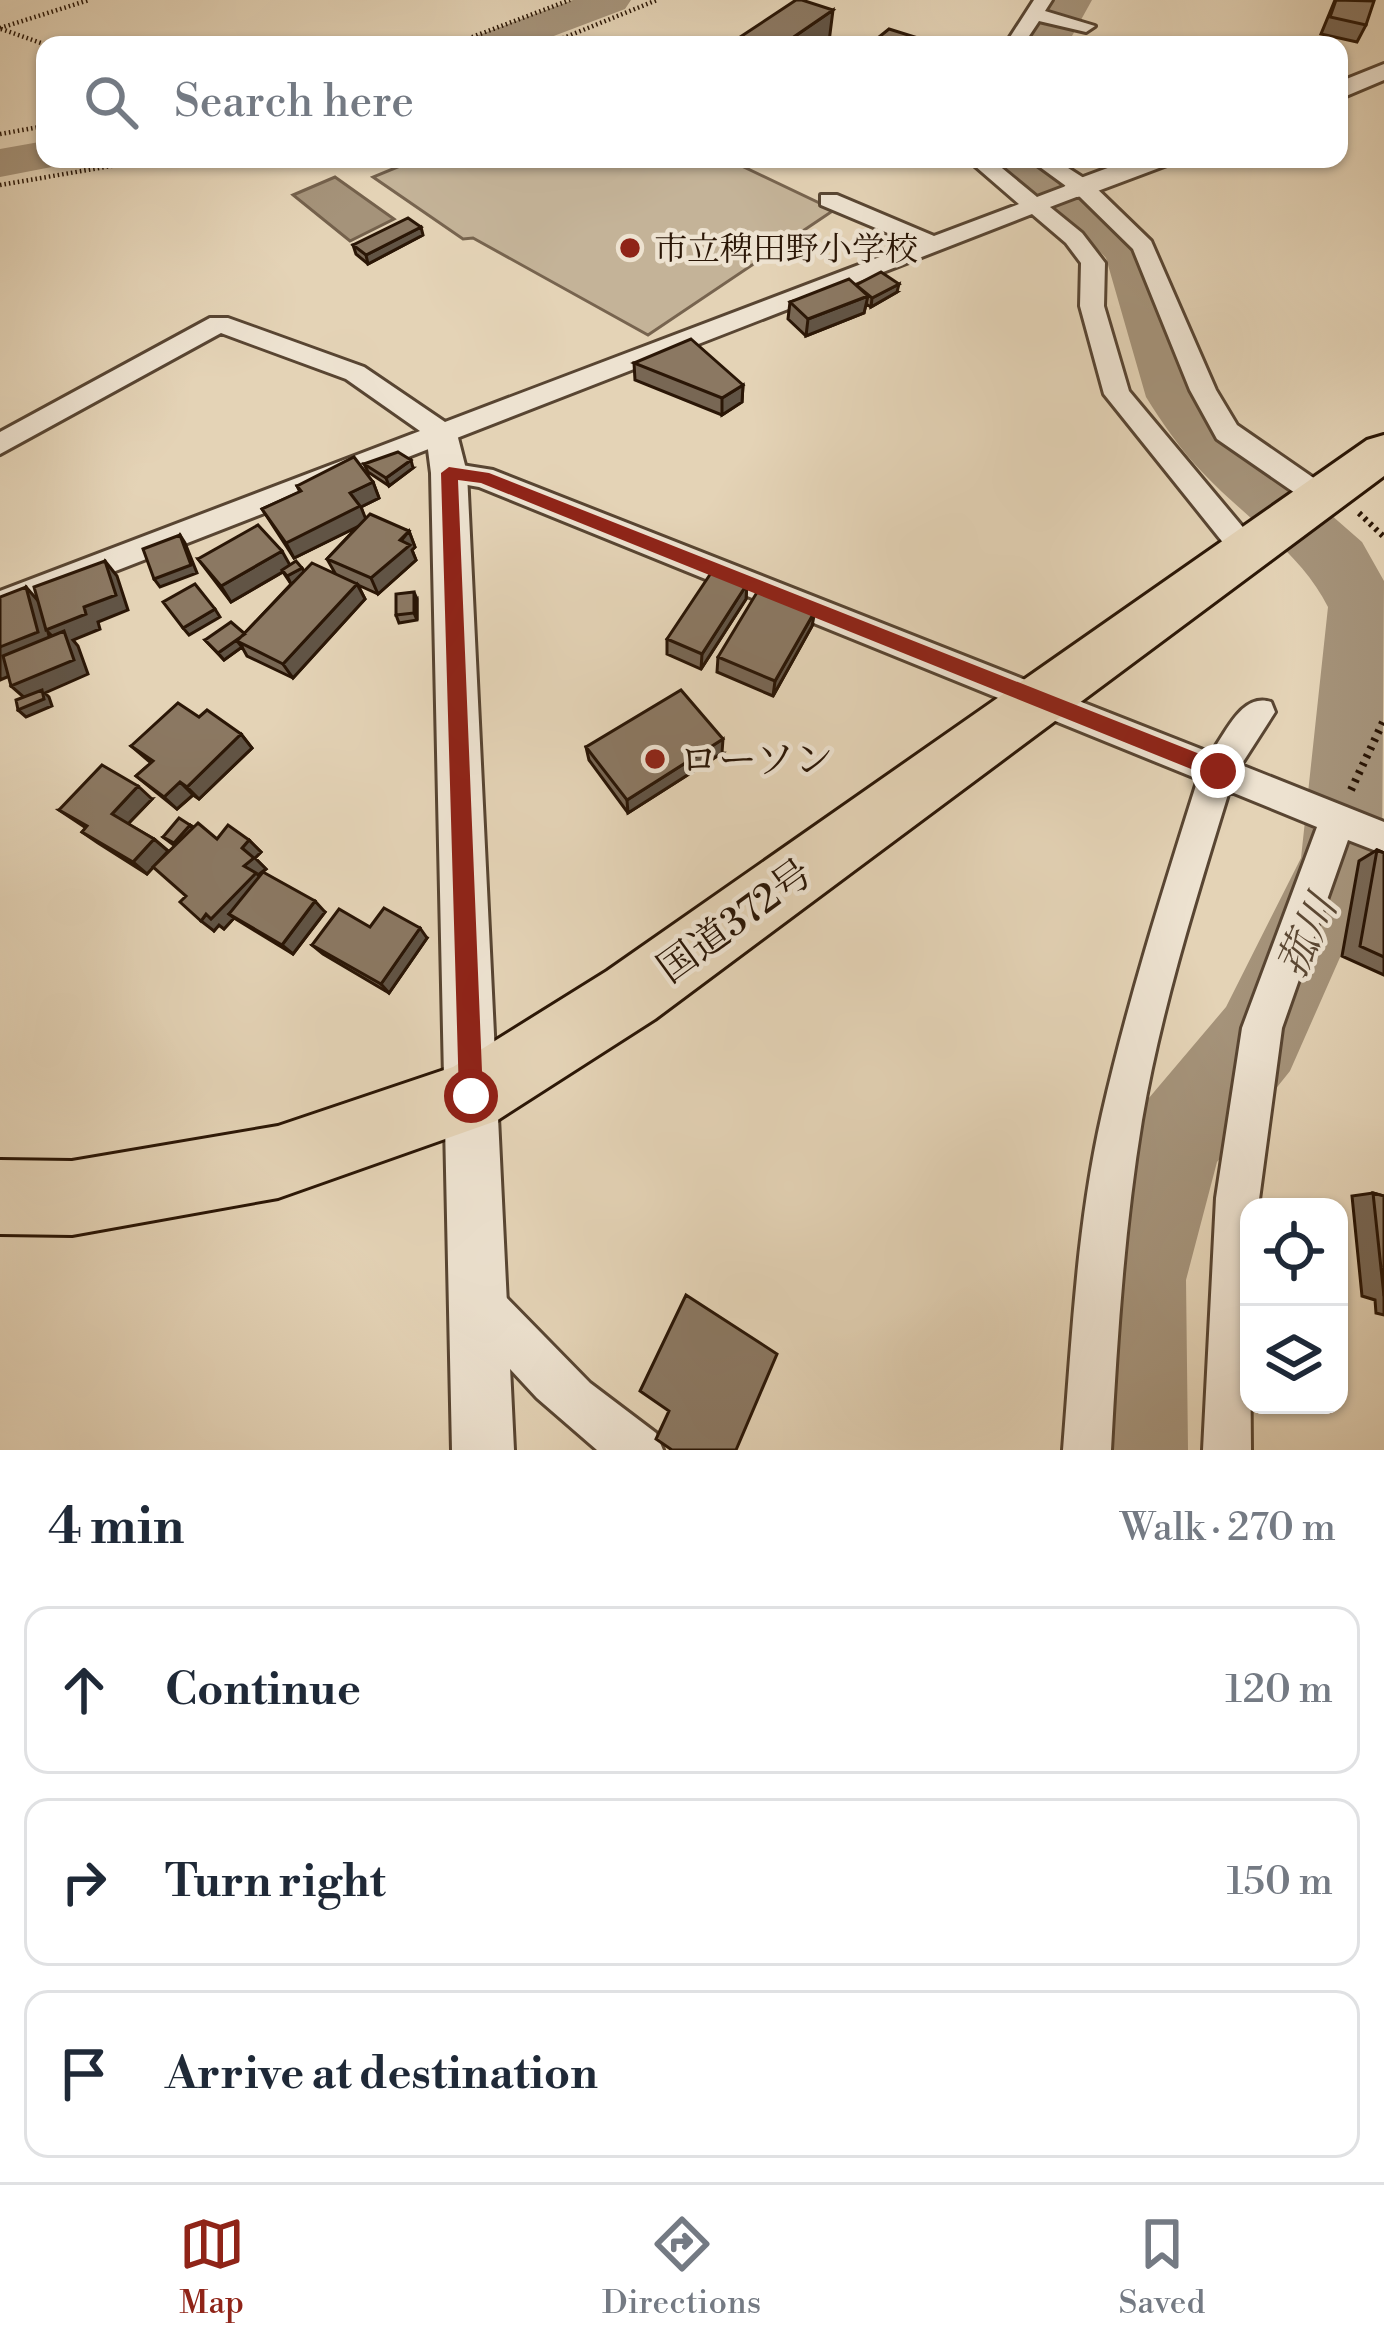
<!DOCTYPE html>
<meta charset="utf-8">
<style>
body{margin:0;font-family:"Libre Bodoni","Noto Serif JP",serif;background:#f6f6f7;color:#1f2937}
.controls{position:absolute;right:36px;bottom:36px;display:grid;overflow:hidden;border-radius:24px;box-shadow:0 3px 9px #0004}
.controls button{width:108px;height:108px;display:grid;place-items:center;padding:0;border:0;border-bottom:3px solid #e0e1e3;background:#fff;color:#1f2937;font:60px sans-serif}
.stop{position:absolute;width:36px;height:36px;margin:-27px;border:9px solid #8f2418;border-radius:50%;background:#fff}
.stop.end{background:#8f2418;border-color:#fff;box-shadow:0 3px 12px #0008}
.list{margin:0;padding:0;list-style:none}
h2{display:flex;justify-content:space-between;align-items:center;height:156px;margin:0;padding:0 48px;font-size:51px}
h2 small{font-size:39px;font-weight:400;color:#747a83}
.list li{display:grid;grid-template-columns:78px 1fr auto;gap:36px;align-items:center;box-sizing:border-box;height:168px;margin:0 24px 24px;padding:0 24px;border:3px solid #e0e1e3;border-radius:24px}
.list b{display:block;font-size:45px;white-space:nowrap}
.list em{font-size:39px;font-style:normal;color:#747a83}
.icon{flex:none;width:66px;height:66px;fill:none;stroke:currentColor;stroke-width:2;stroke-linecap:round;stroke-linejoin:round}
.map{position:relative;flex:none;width:1384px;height:1450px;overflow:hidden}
.search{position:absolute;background:#fff;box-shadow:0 3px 9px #0004;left:36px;right:36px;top:36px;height:132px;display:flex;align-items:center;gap:30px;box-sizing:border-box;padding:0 42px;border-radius:24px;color:#747a83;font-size:45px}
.sheet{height:732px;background:#fff}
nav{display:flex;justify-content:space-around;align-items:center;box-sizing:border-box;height:168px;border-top:3px solid #e0e1e3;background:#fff;font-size:33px;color:#747a83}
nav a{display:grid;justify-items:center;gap:6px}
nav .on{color:#8f2418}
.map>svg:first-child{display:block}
.green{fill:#c4b398;stroke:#77644f;stroke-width:3}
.water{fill:#a5937a;stroke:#74614c;stroke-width:3}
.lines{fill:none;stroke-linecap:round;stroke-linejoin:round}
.river{fill:#a5937a;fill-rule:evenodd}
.minor-casing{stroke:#584532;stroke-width:6}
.tertiary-casing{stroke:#584532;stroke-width:6}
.trunk-casing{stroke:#2a1606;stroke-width:6}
.path-far2{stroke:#2a1606;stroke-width:4.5;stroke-dasharray:1.5 3;stroke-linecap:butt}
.path-far1{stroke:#2a1606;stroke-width:6;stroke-dasharray:3 4.5;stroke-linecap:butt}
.path{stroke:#2a1606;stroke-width:8;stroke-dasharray:3 6;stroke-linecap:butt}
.minor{fill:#ede2d0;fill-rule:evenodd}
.tertiary{fill:#ede2d0;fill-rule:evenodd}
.trunk{fill:#e4d3b6;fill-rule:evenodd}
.wall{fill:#786754;stroke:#2a1606;stroke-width:3}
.shaded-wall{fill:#615445;stroke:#2a1606;stroke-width:3}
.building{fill:#8b7862;stroke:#2a1606;stroke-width:3}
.route{fill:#8f2418}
.poi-dot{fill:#8f2418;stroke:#ede2d0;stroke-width:4.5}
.labels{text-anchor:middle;stroke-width:9;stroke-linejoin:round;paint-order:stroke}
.far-poi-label{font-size:33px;fill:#2a1606;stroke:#ede2d0;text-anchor:start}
.poi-label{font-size:39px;fill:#2a1606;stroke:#ede2d0;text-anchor:start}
.street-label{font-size:39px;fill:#2a1606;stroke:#ede2d0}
.water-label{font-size:42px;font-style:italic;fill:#5b4834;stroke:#ede2d0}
</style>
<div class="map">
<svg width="1384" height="1450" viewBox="0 0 1384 1450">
<rect width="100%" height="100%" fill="#e4d3b6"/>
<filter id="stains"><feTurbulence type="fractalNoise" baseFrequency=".00167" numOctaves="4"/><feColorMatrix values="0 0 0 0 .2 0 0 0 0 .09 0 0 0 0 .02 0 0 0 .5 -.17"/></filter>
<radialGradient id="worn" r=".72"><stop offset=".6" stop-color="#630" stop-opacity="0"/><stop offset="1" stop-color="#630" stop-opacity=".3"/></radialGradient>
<!-- green -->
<path class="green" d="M 417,159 L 727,159 L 834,210 L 648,335 L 473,238 L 463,239 L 373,177 Z"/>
<!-- water -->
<path class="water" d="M 335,177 L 394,219 L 350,241 L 293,195 Z"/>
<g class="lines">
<!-- river -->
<path class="river" d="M 573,0 L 631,0 L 625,9 L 530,45 L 470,45 L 476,36 Z
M 1052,0 L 1092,0 L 1067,45 L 1025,45 Z
M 45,141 L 45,159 L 66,159 L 62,165 L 0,177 L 0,149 Z
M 992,159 L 1047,159 L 1116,208 L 1150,243 L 1204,391 L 1243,438 L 1362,542 L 1384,581 L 1382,862 L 1290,1071 L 1217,1162 L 1186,1280 L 1188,1450 L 1078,1450 L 1084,1280 L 1129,1138 L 1143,1105 L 1226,1007 L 1301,858 L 1328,607 C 1300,551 1244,517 1202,472 C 1181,450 1162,423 1146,397 L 1106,258 L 1080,230 Z"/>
<defs>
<path id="minor" d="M 1034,0 L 1052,0 L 1045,11 L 1095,26 L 1086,32 L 1039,21 L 1023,45 L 1005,45 Z
M 967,159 L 991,159 L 1037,197 L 1066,186 L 1029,159 L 1054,159 L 1090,182 L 1151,241 L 1216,390 L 1237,425 L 1331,490 L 1335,497 L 1331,504 L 1311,504 L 1217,439 L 1190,390 L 1133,249 L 1079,196 L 1050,207 L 1082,233 L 1105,263 L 1104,306 L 1129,391 L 1257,544 L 1262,552 L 1257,560 L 1237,560 L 1104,394 L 1080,306 L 1081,263 L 1066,243 L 1032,214 L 0,616 L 0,591 L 420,431 L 346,379 L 221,333 L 0,454 L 0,432 L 210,318 L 228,318 L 364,367 L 445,422 L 914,244 L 821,205 L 821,195 L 837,195 L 934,236 L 1019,204 Z
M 449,463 L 493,470 L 1211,753 C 1226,733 1242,692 1271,702 L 1275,712 L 1241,765 L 1384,822 L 1384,854 L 1348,840 L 1282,1028 L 1258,1207 L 1249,1207 L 1251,1450 L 1203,1450 L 1216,1198 L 1242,1028 L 1317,827 L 1229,791 C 1196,899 1161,1009 1142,1120 C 1124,1230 1117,1340 1111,1450 L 1063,1450 C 1072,1338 1077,1224 1102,1114 C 1128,1000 1163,890 1198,779 L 479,487 L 439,480 L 435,473 L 439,466 Z
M 478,1278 L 494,1285 L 590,1383 L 656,1433 L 663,1450 L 597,1450 L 537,1398 L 462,1317 L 455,1301 L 462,1285 Z"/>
<path id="tertiary" d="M 1384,64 L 1384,80 L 1339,99 L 1339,82 Z
M 1132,159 L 1170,159 L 1167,165 L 1087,195 L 1077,197 L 1063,189 L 1067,183 Z
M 443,422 L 455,426 L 467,473 L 514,1450 L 452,1450 L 431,473 L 426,434 L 431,426 Z"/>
<path id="trunk" d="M 1384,435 L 1384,476 L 655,1019 L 496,1121 L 278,1198 L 72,1235 L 0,1234 L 0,1160 L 72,1161 L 278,1126 L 453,1067 L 607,971 L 1367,440 Z"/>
</defs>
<!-- minor casing -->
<use href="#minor" class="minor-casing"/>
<!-- tertiary casing -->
<use href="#tertiary" class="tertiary-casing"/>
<!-- trunk casing -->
<use href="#trunk" class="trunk-casing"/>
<!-- path-far2 -->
<path class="path-far2" d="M 0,28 L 89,0
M 1,29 L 47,45
M 451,45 L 570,0
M 546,45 L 657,0
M 0,134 L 45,126
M 0,185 L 152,159"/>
<!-- path-far1 -->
<path class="path-far1" d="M 1359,513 L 1384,537"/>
<!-- path -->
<path class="path" d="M 1351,790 L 1384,720"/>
<!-- minor -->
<use href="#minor" class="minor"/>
<!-- tertiary -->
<use href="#tertiary" class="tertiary"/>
<!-- trunk -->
<use href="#trunk" class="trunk"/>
</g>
<!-- wall -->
<path class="wall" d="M 1335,0 L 1366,25 L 1357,42 L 1321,34 Z
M 423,235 L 368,264 L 356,254 L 353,245 Z
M 856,285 L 897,292 L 871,307 L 866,304 L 864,313 L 806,336 L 788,319 L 790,302 Z
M 634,363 L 743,385 L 742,402 L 722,415 L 635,380 Z
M 364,464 L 413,468 L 389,486 L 368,472 Z
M 373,482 L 379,498 L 361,507 L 365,519 L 409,531 L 415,547 L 412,550 L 416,560 L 378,594 L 358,585 L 365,599 L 293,678 L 247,656 L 242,647 L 224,660 L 205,640 L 244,634 L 291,584 L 283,572 L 231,602 L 198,559 L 289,565 L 304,571 L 335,573 L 327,559 L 357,527 L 294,558 L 262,509 L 300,492 L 297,486 Z
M 747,584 L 746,599 L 701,669 L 667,654 L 667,639 Z
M 417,599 L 417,620 L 399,623 L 396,615 Z
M 812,626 L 773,696 L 717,672 L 718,657 Z
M 199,717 L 241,734 L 252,748 L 199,799 L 193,795 L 177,809 L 136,776 L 151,763 L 131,746 Z
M 586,747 L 722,753 L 628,813 L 589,760 Z
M 152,799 L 128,824 L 154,839 L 168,851 L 147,874 L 98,843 L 82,832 L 86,828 L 59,810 Z
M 190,825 L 217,839 L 249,840 L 261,852 L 255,858 L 266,869 L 258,875 L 259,876 L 325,912 L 293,954 L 234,918 L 224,929 L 219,925 L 214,931 L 186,896 L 175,846 L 163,837 Z
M 1377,850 L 1384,853 L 1384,975 L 1342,956 L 1359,861 Z
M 370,927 L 427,938 L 389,993 L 323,954 L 312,945 Z
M 1373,1193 L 1384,1196 L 1384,1315 L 1376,1313 L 1375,1300 L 1362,1296 L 1352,1196 Z"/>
<!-- shaded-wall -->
<path class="shaded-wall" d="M 833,10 L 829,42 L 825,45 L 782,45 Z
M 421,227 L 423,235 L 368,264 L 366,255 Z
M 899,284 L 897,292 L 871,307 L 872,298 Z
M 868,296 L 864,313 L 806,336 L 808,319 Z
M 743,385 L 742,402 L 722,415 L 722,398 Z
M 411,460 L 413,468 L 389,486 L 386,478 Z
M 373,482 L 379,498 L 361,507 L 367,522 L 294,558 L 286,543 L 350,493 Z
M 409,531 L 415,547 L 412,550 L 416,560 L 378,594 L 371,578 Z
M 180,535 L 185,543 L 197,573 L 160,587 L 154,579 Z
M 282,551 L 291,567 L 231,602 L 221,586 Z
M 105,561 L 117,576 L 128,610 L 98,622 L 100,629 L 73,640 L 78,646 L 88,674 L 45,693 L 49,697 L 52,706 L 26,717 L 18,710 L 27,700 L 11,686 L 61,645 L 48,632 L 52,647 L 12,675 L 0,680 L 0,636 L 26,587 L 40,603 L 84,607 Z
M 302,568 L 306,575 L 291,584 L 287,576 Z
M 357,584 L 365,599 L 293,678 L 283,664 Z
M 747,584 L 746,599 L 701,669 L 702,654 Z
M 414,592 L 417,599 L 417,620 L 414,613 Z
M 215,609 L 220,617 L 189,635 L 183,628 Z
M 815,611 L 812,626 L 773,696 L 775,681 Z
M 245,634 L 237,641 L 242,647 L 224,660 L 218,653 Z
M 241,734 L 252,748 L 199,799 L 187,787 Z
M 723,739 L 722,753 L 628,813 L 627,800 Z
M 180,782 L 193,795 L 177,809 L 164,797 Z
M 138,786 L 152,799 L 126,826 L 112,814 Z
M 190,825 L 197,831 L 180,849 L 174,843 Z
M 154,839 L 168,851 L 147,874 L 133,862 Z
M 249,840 L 261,852 L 255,858 L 266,869 L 258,875 L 267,884 L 229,914 L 234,918 L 224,929 L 219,925 L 214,931 L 201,921 L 244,866 L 242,848 Z
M 315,901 L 325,912 L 293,954 L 282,945 Z
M 420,928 L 427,938 L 389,993 L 381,984 Z"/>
<!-- building -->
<path class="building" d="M 796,0 L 802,0 L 833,10 L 782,45 L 728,45 Z
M 1336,0 L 1374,1 L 1366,25 L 1330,17 Z
M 889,29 L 931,42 L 927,45 L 869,45 Z
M 666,38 L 679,45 L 647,45 Z
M 408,218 L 421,227 L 366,255 L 353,245 Z
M 881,272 L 899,284 L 872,298 L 856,285 Z
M 849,279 L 868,296 L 808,319 L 790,302 Z
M 691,339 L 743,385 L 722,398 L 634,363 Z
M 398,452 L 411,460 L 386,478 L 364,464 Z
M 354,457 L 373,482 L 350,493 L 360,506 L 286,543 L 262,509 L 301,491 L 297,486 Z
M 370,514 L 409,531 L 400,540 L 410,545 L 371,578 L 327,559 Z
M 258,525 L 282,551 L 221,586 L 198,559 Z
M 180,535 L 191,565 L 154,579 L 143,549 Z
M 105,561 L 116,595 L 84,607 L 86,614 L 46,630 L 34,587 Z
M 296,561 L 302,568 L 287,576 L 282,570 Z
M 312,563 L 357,584 L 283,664 L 237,641 Z
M 713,570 L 747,584 L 702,654 L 667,639 Z
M 195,584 L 215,609 L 183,628 L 163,602 Z
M 26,587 L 38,632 L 0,647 L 0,597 Z
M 759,589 L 815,611 L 775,681 L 718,657 Z
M 414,592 L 414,613 L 396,615 L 396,594 Z
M 231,622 L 245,634 L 218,653 L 205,640 Z
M 64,631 L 74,660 L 11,686 L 3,656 Z
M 42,690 L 44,699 L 18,710 L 16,700 Z
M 681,690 L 723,739 L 627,800 L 586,747 Z
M 178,703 L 199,717 L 207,710 L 241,734 L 187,787 L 180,782 L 164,797 L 136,776 L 153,761 L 131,746 Z
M 102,765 L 138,786 L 112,814 L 154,839 L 133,862 L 82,832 L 87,826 L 59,810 Z
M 179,818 L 190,825 L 174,843 L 163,837 Z
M 198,823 L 217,839 L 228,825 L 249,840 L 242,848 L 254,858 L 244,866 L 256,873 L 211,919 L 206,914 L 201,921 L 180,902 L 186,896 L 153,867 Z
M 1377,850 L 1384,853 L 1384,957 L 1360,946 Z
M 263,872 L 315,901 L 282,945 L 229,914 Z
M 384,908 L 420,928 L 381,984 L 312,945 L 339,909 L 370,927 Z
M 1373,1193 L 1384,1196 L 1384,1296 Z
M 686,1295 L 777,1354 L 736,1450 L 672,1450 L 656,1439 L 669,1411 L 640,1391 Z"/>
<!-- route -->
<path class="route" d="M 449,467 L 489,473 L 1225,764 L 1228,771 L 1218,780 L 1211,777 L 481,483 L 458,480 L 483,1096 L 471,1108 L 459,1096 L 441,473 Z"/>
<!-- markers -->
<g class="poi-dot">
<circle cx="630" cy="248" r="12"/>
<circle cx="655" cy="759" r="12"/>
</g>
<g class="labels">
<!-- far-poi labels -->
<g class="far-poi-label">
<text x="654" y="260">市立稗田野小学校</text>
</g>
<!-- poi labels -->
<g class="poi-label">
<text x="679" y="773">ローソン</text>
</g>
<!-- street labels -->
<g class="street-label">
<text transform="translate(734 920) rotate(-36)" y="14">国道372号</text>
</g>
<!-- water labels -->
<g class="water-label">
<text transform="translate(1306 936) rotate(-65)" y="15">菰川</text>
</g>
</g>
<rect width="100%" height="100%" filter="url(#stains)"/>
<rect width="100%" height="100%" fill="url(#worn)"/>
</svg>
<div class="controls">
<button><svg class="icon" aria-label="locate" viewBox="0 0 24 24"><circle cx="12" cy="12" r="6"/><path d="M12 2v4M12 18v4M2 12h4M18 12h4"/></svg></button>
<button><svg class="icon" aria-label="layers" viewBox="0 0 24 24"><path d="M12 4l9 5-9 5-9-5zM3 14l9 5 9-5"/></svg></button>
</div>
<div class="stop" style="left:471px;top:1096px"></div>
<div class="stop end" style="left:1218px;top:771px"></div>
<div class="search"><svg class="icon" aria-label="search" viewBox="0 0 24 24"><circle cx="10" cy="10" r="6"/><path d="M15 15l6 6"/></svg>Search here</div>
</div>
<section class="sheet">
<h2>4 min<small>Walk · 270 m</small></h2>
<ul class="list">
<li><svg class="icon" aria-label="ahead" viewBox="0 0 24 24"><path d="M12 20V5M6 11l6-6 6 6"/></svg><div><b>Continue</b></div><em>120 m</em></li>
<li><svg class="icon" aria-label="right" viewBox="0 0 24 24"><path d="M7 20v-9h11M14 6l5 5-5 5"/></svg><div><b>Turn right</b></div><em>150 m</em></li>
<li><svg class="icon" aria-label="arrive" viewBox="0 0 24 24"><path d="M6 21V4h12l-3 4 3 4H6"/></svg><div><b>Arrive at destination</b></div></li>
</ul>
</section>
<nav>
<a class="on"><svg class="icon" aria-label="map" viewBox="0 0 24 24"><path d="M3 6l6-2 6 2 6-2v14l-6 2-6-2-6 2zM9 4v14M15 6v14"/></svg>Map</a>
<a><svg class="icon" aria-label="directions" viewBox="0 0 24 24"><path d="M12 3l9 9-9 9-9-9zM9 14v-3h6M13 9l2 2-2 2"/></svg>Directions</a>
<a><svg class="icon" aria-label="saved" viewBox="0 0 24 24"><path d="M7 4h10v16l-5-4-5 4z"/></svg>Saved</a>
</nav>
